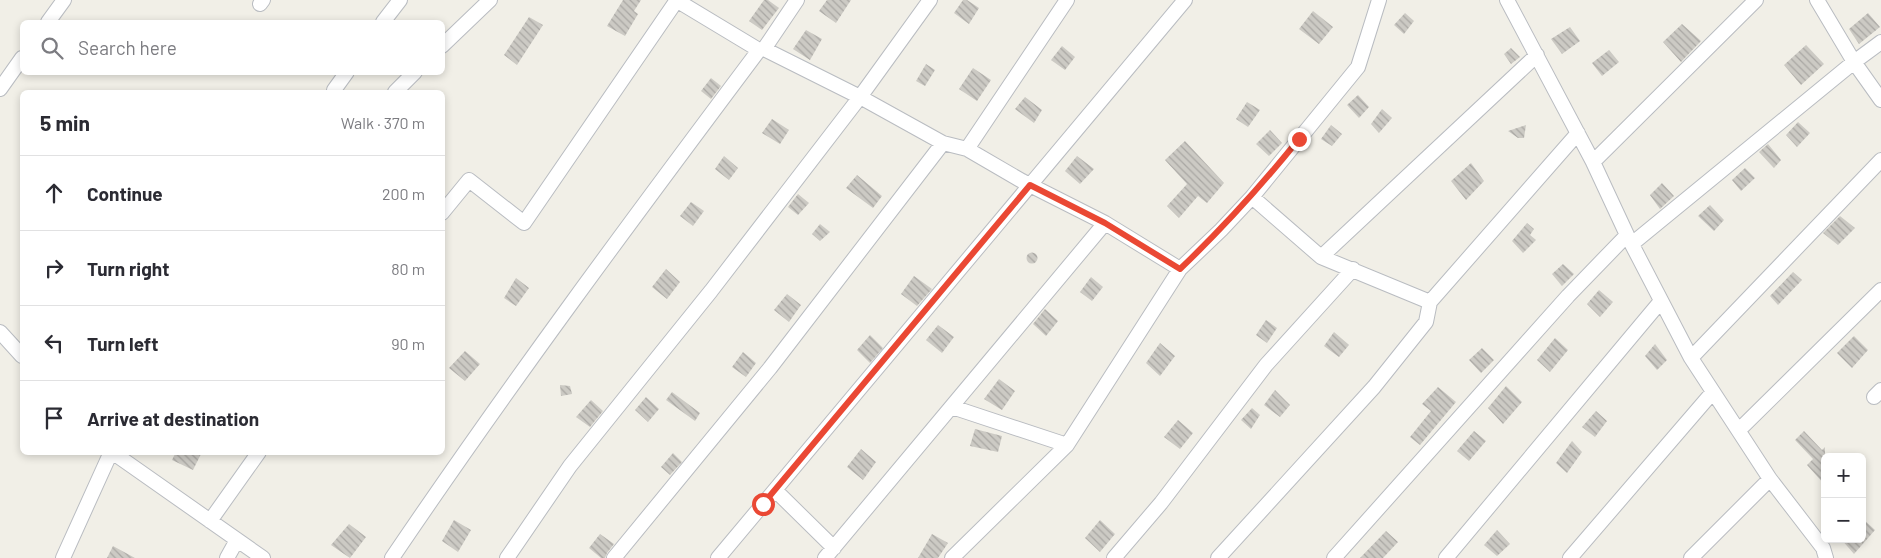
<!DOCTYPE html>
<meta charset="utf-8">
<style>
body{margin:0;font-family:Barlow,sans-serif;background:#f7f7f7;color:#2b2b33}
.controls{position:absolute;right:15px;bottom:15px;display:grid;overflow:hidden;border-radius:8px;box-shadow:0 2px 8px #0003}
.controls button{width:45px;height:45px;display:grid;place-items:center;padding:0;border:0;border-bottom:1px solid #e1e1e2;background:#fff;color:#2b2b33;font:25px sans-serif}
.stop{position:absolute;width:15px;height:15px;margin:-11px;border:4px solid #ea4834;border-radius:50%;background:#fff}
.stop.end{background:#ea4834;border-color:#fff;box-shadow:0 1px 5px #0008}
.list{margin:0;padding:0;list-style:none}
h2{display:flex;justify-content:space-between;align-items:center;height:65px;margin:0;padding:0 20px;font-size:21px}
h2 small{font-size:16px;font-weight:400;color:#7c7c81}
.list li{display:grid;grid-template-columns:32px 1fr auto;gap:15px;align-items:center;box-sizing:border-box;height:75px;padding:0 20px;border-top:1px solid #e1e1e2}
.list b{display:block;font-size:19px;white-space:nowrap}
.list em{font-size:16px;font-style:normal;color:#7c7c81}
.icon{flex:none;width:28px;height:28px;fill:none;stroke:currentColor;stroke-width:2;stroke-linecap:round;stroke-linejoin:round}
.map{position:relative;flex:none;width:1881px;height:558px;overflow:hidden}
.search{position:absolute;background:#fff;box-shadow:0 2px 8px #0003;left:20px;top:20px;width:425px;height:55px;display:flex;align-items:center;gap:12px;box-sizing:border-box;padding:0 18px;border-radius:8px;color:#7c7c81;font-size:19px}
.panel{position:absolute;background:#fff;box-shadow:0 2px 8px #0003;left:20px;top:90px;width:425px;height:365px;border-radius:8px}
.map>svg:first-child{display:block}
.building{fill:url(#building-back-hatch)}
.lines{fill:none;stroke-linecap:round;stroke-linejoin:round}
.street-casing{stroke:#b9bcc1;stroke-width:16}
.street{stroke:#fff;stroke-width:14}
.route{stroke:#ea4834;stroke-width:6}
</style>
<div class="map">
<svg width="1881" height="558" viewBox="0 0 1881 558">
<defs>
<pattern id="building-back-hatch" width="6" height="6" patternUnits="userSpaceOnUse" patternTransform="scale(1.25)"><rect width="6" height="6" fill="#cccac4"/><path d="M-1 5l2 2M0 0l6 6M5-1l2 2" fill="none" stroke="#a9a7a3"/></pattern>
</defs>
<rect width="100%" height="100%" fill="#f1efe7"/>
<!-- building -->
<path class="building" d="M 623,0 L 641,0 L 634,11 L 638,14 L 625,36 L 607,26 Z
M 764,0 L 768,0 L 779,8 L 762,30 L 749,21 Z
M 827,0 L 851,0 L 836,23 L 819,11 Z
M 963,0 L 967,0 L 979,8 L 969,24 L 954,13 Z
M 1313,11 L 1333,27 L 1319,44 L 1299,29 Z
M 1405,13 L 1414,21 L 1404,34 L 1394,25 Z
M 1868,13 L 1880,27 L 1859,44 L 1849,29 Z
M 529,17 L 543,25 L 517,65 L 504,55 Z
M 1682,24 L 1701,41 L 1681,62 L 1663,42 Z
M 1570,27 L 1580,41 L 1562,54 L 1551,39 Z
M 806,30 L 822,39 L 810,60 L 793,49 Z
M 1806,45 L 1824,64 L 1801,85 L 1784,65 Z
M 1062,46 L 1075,57 L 1065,70 L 1051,60 Z
M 1511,48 L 1520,57 L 1511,64 L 1504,54 Z
M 1609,50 L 1619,62 L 1602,76 L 1592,63 Z
M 926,64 L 935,70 L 925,86 L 916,81 Z
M 973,68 L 991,80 L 977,101 L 959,89 Z
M 711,78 L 721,86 L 711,99 L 701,91 Z
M 1358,95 L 1369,107 L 1359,118 L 1347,105 Z
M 1025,97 L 1042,110 L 1034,123 L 1015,109 Z
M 1247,102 L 1260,110 L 1248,127 L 1236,119 Z
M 1382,109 L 1392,118 L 1379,133 L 1371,124 Z
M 772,119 L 789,130 L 780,144 L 762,133 Z
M 1798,122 L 1810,133 L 1797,147 L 1786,135 Z
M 1331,125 L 1342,134 L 1332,146 L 1321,139 Z
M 1526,125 L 1524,138 L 1518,138 L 1508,131 Z
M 1270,130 L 1282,143 L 1269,156 L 1256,144 Z
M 1185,141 L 1224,183 L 1207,203 L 1198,196 L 1179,218 L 1167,206 L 1187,184 L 1165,160 Z
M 1768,144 L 1781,160 L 1774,168 L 1759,152 Z
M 724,156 L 738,168 L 729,180 L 715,169 Z
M 1077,156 L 1094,169 L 1080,184 L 1065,171 Z
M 1471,163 L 1484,181 L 1466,200 L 1451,181 Z
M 1745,168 L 1755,178 L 1741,191 L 1732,180 Z
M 857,175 L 882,196 L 873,208 L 846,188 Z
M 1662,183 L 1674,196 L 1660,209 L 1650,195 Z
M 798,194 L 809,203 L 798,215 L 788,207 Z
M 691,202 L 704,211 L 693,226 L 680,216 Z
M 1710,205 L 1724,220 L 1714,231 L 1698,216 Z
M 1840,216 L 1855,228 L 1838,245 L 1823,233 Z
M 1527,223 L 1534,229 L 1530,235 L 1536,240 L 1523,253 L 1512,241 Z
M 820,224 L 830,232 L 820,241 L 812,234 Z
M1026.5 258a5.5 5.5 0 1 1 11 0a5.5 5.5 0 1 1-11 0Z
M 1563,264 L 1574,274 L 1562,286 L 1552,274 Z
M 666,269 L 680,282 L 667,299 L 652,287 Z
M 1793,272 L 1802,280 L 1778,305 L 1770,296 Z
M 914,276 L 932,289 L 917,306 L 901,294 Z
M 1091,277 L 1103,287 L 1092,301 L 1080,292 Z
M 516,278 L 529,288 L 516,306 L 504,298 Z
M 1599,290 L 1613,302 L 1600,317 L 1587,304 Z
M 787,294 L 801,305 L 789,322 L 774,310 Z
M 1045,309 L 1058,321 L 1046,336 L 1033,324 Z
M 1266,320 L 1277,328 L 1267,343 L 1256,335 Z
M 938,325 L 954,337 L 942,353 L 926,340 Z
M 1334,332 L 1349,345 L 1339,357 L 1324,346 Z
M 870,335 L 883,348 L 870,363 L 857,350 Z
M 1854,336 L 1868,350 L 1852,368 L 1837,353 Z
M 1555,338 L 1568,350 L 1550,372 L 1537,360 Z
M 1160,343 L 1175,356 L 1160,376 L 1146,363 Z
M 1655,344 L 1667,360 L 1657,370 L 1645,356 Z
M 1482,348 L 1494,360 L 1481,373 L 1469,360 Z
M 465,351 L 480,364 L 465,381 L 449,368 Z
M 743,352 L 756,363 L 746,377 L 732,367 Z
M 999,379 L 1015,391 L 1002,410 L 984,399 Z
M 560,385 L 570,386 L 572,394 L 561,396 Z
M 1506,386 L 1522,402 L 1503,424 L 1488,408 Z
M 1438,387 L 1456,402 L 1420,445 L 1410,437 L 1431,411 L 1422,404 Z
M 1275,390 L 1290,405 L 1280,417 L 1264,405 Z
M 672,392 L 700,413 L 695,421 L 666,400 Z
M 646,397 L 659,409 L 648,422 L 635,410 Z
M 591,400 L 603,411 L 590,427 L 576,417 Z
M 1252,408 L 1260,415 L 1251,429 L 1241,420 Z
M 1596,411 L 1607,421 L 1595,437 L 1582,427 Z
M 1178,420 L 1193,433 L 1180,449 L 1164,437 Z
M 975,429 L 1002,436 L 998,452 L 970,446 Z
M 1474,431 L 1486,441 L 1469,461 L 1457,451 Z
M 1804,431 L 1822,450 L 1825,447 L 1825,485 L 1807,465 L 1813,459 L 1795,440 Z
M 1572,441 L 1582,452 L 1567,473 L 1556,463 Z
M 861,449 L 876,462 L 863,480 L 847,467 Z
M 176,452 L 202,452 L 193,470 L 172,460 Z
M 673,453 L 682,462 L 670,475 L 661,467 Z
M 1862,518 L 1875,530 L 1854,554 L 1841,539 L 1862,539 Z
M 454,520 L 471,530 L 458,552 L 442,541 Z
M 1100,520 L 1115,534 L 1100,552 L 1085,538 Z
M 349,524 L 366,537 L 350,558 L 331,545 Z
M 1497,530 L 1510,544 L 1497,556 L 1484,545 Z
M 1386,531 L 1398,542 L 1383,558 L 1360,558 Z
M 600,534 L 614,544 L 607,553 L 605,558 L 601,558 L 589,548 Z
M 932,534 L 948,543 L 938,558 L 918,558 Z
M 113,546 L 135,558 L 107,558 Z"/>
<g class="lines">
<defs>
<path id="street" d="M 676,0 L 759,50 L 764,49 L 860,97 L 943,143 L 967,149 L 1022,181 L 1105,223 L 1180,269
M 1507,0 L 1593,162 L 1627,235 L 1691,358 L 1770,479 L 1823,548 L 1826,558
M 1817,0 L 1854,62 L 1881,100
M 260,4 L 263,0
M 48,22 L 64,0
M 383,22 L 400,0
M 442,46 L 490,0
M 764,49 L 797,0
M 0,89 L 22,58
M 334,90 L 347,72
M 395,92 L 415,72
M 967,149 L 1067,0
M 1593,162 L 1756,0
M 1252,197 L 1321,257 L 1430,302
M 442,213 L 469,180 L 524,223 L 677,0
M 1633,243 L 1854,62 L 1881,42
M 1321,257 L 1537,55
M 0,332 L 22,356
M 1691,358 L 1881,160
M 1874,397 L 1881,390
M 952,407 L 1067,445
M 1739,430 L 1881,290
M 112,452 L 263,558
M 775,490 L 834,548
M 210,521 L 259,452
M 63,558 L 111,452
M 227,558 L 237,540
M 392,558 C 509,385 634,217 759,50
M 507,558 L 570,466 L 711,291 L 860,97 L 930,0
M 614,558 L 770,368 L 943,143
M 718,558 L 1185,0
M 825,558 L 1105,223
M 952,558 L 1067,445 L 1180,269 L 1221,230 L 1252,197 L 1358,67 L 1379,0
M 1114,558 L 1161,503 L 1266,365 L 1353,269
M 1218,558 L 1374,387 L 1426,322 L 1430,302 L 1578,133
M 1334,558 L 1568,296 L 1627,235
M 1446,558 L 1661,301
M 1570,558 L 1712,393
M 1691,558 L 1770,479"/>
</defs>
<!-- street casing -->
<use href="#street" class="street-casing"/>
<!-- street -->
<use href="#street" class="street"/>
</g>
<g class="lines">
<!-- route -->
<path class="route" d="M 763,504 L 1030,185 L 1105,223 L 1180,269 C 1223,228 1261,186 1299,139"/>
</g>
</svg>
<div class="controls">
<button>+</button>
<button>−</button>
</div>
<div class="stop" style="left:763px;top:504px"></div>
<div class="stop end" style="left:1299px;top:139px"></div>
<div class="search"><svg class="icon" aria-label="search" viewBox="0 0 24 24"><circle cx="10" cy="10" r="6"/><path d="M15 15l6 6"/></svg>Search here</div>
<section class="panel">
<h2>5 min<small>Walk · 370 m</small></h2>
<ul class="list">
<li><svg class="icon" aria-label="ahead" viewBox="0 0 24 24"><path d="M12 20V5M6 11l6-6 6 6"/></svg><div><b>Continue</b></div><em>200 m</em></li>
<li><svg class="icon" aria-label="right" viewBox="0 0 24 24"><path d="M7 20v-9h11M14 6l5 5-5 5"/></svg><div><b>Turn right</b></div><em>80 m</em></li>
<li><svg class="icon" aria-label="left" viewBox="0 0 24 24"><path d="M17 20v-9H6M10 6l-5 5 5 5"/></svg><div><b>Turn left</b></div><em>90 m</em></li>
<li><svg class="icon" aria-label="arrive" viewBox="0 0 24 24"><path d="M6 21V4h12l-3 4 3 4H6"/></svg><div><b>Arrive at destination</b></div></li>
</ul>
</section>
</div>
